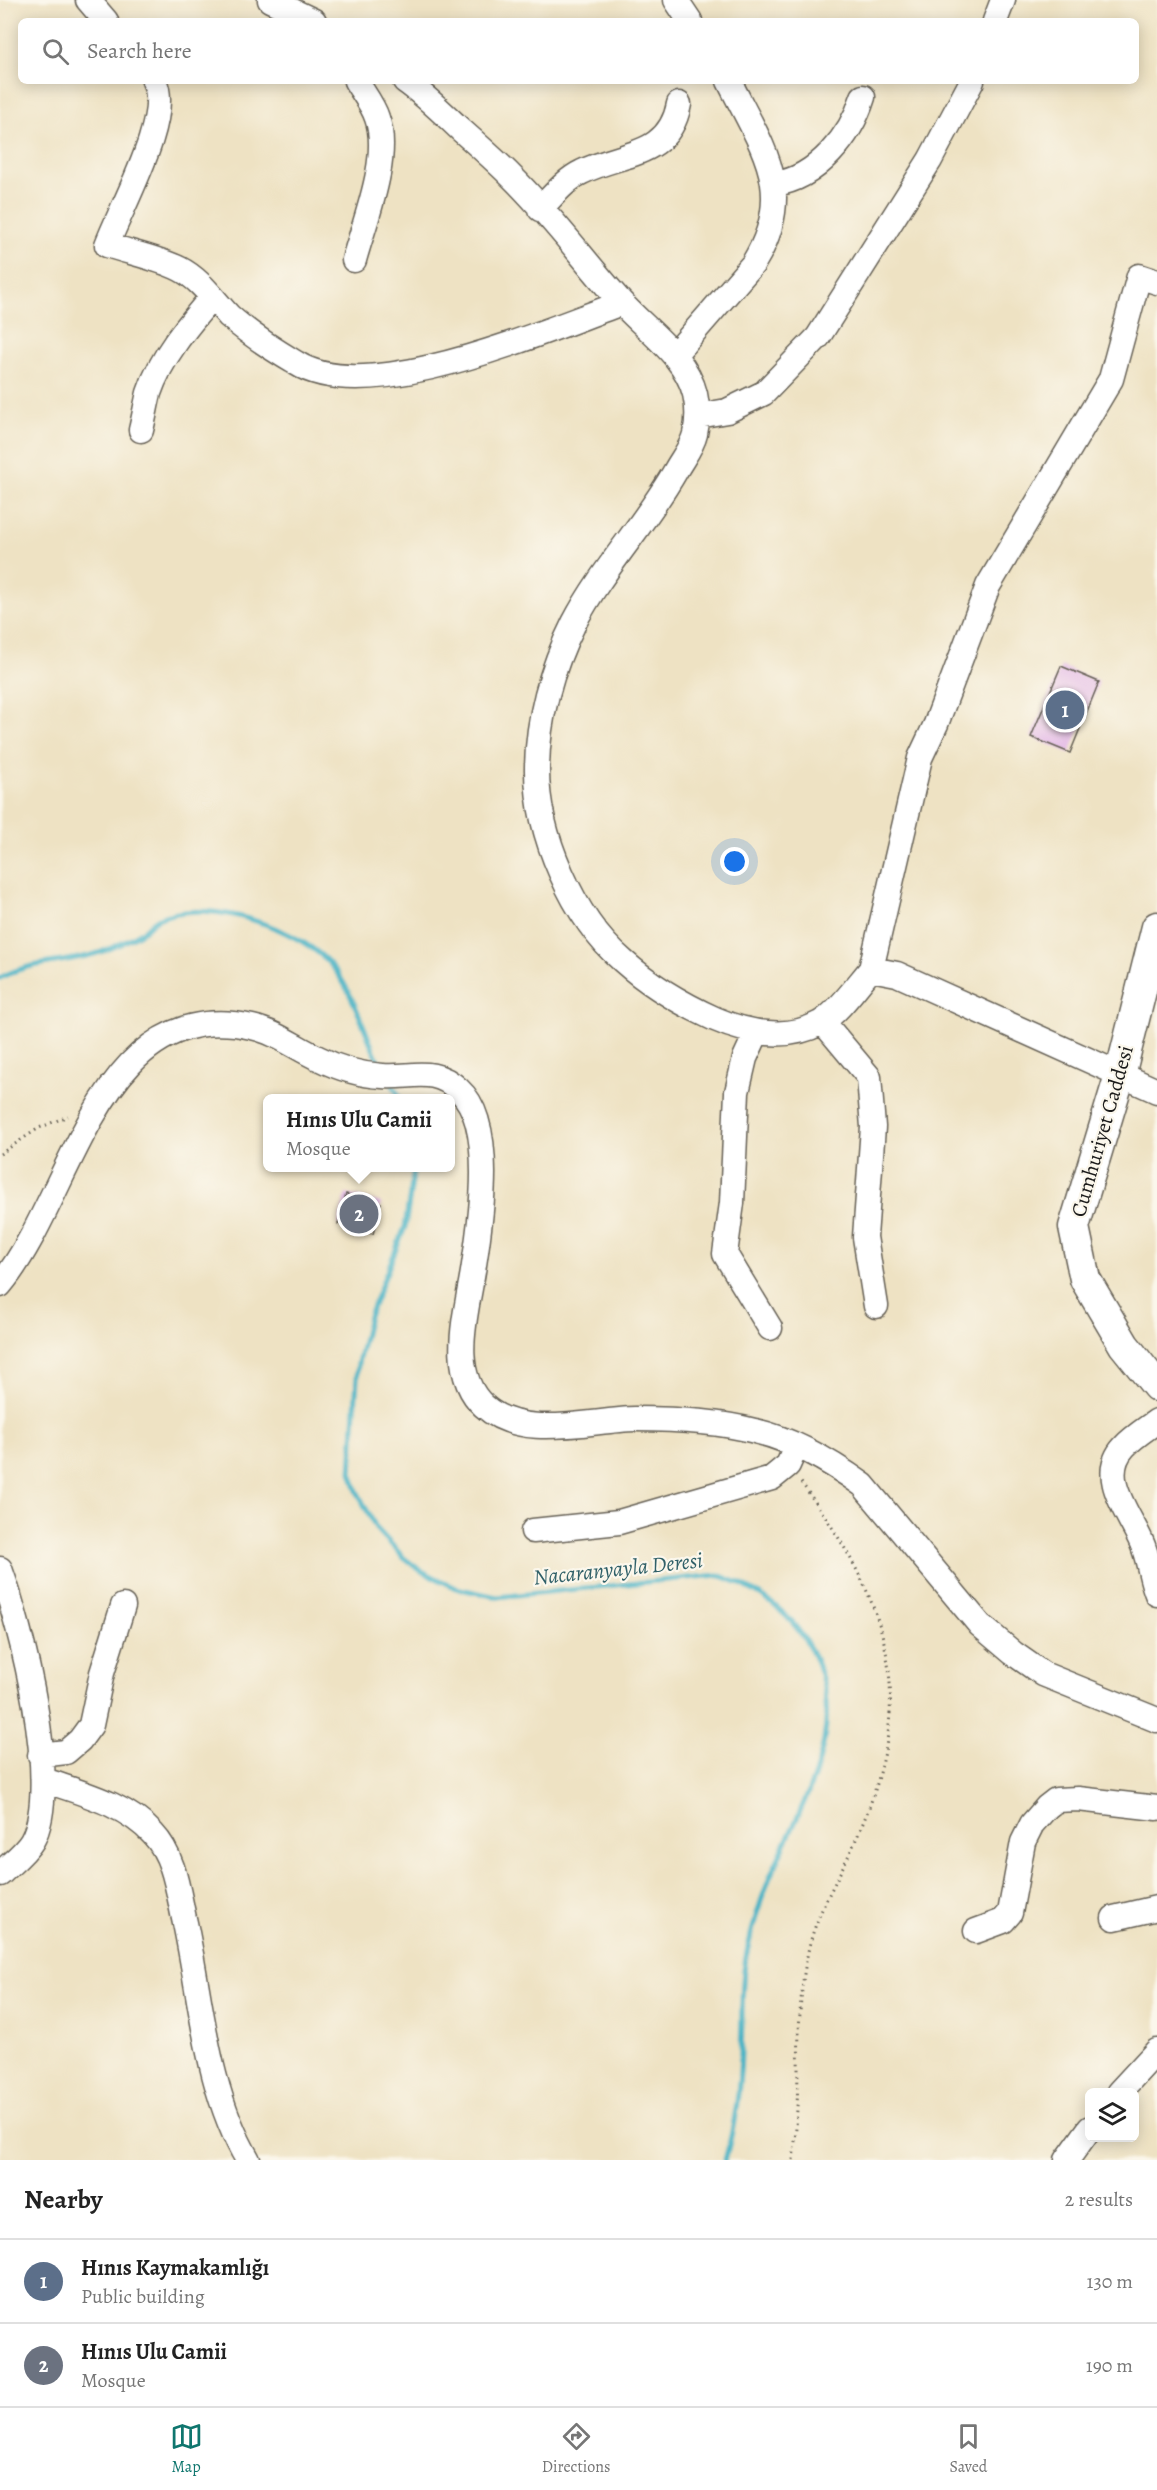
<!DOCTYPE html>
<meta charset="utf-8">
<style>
body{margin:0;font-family:Alegreya,serif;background:#f2f2f2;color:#222}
.controls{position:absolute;right:18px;bottom:18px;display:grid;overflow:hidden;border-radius:9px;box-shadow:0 3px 15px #0003}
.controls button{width:54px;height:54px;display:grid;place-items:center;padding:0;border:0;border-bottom:2px solid #e0e0e0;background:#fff;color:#222;font:30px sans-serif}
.you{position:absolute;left:735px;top:862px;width:21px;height:21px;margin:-15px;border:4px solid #fff;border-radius:50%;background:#1a73e8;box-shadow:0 0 0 9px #1a73e833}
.badge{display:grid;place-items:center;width:39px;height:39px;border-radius:50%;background:#0f766e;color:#fff;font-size:20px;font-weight:700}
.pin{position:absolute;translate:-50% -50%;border:3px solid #fff;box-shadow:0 2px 6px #0006}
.popup{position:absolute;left:263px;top:1094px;width:192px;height:78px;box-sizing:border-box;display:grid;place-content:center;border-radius:9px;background:#fff;filter:drop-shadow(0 2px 4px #0005);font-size:20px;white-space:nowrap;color:#767676}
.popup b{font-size:22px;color:#222}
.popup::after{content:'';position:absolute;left:50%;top:100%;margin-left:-12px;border:12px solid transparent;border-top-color:#fff}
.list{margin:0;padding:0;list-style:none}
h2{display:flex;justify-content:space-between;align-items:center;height:78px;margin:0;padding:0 24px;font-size:26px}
h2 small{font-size:20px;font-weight:400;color:#767676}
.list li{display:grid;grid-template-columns:39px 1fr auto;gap:18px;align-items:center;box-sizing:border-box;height:84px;padding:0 24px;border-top:2px solid #e0e0e0}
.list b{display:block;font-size:22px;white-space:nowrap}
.list p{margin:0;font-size:20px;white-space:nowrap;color:#767676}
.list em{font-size:20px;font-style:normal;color:#767676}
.icon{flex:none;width:33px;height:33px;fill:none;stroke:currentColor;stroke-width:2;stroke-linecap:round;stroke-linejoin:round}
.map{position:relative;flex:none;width:1157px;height:2160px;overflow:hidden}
.search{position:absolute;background:#fff;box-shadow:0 3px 15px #0003;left:18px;right:18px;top:18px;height:66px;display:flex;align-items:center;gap:15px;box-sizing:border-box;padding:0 21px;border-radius:9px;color:#767676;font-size:22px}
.sheet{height:246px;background:#fff}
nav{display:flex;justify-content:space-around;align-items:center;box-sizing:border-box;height:84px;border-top:2px solid #e0e0e0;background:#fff;font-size:16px;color:#767676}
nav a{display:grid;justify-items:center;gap:3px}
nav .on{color:#0f766e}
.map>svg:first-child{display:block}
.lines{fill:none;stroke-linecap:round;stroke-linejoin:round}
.stream{stroke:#48b3c5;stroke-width:5}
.building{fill:#deabe5}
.minor-casing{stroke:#666156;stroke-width:27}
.major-casing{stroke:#666156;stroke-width:33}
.path{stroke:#666156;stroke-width:3;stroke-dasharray:1.5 4.5;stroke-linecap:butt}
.minor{stroke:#fff;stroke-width:24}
.major{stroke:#fff;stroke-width:30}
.labels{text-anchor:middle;stroke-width:4.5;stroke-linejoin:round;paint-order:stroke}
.street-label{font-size:21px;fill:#1c1c1c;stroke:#fbf7ec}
.water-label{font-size:22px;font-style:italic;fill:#306068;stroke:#fbf7ec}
</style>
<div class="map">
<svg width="1157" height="2160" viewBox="0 0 1157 2160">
<rect width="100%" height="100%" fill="#fbf7ec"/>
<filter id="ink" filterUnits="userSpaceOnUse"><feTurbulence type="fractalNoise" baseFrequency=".0167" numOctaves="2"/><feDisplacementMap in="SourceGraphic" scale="12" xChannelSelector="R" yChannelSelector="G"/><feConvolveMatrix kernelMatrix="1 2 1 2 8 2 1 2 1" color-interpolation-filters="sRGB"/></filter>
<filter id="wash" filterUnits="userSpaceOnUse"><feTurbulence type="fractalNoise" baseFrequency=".008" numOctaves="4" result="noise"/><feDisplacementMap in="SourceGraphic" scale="24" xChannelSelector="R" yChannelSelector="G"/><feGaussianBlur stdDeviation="1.35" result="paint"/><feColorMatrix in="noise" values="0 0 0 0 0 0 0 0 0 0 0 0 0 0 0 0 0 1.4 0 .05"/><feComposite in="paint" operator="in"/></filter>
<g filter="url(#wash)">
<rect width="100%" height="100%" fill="#eee2c3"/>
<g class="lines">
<!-- stream -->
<path class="stream" d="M 0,978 C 31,960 68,964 101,952 C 115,947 129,940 142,932 C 148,928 153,920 160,918 C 208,897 304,928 335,970 C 356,998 366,1037 382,1069
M 392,1084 L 400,1098
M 414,1168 L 405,1227 L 369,1316 L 358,1363 L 351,1472 L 357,1491 L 376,1528 L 404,1558 L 420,1570 L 456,1588 L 497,1597 L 718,1575 C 753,1587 783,1606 804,1638 C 859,1723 800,1804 768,1882 C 759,1905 752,1929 747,1952 C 740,1986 743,2018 741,2052 C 740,2088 735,2125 725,2160"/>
</g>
<g id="blocks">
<!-- building -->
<path class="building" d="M 1061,666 L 1099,682 L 1070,753 L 1031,737 Z
M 346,1194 L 381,1203 L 373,1234 L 338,1224 Z"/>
</g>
</g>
<g filter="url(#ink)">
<use href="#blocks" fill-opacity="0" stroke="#666156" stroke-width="1.5"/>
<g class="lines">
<defs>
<path id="minor" d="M 88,0 L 106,21
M 270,0 L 314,21
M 676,0 L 690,21
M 995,21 L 1003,0
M 154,81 C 173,116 121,207 107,245 C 131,253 158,258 180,269 C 200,279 214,300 229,316 C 248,333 274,350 296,363 C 368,409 545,330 622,303
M 405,81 C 425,95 443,113 461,130 C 478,145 495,160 511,176 C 550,214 583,259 619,300 C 644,329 685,354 695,394 C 698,407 698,421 695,434 C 692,447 682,459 676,470 C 646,523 602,569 574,623 C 551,669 538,716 537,767 C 536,833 573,918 623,961 C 651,986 682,1004 715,1019 C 747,1033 788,1041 820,1023 C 837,1014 858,984 871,969 L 897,974 L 1157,1091
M 775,184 C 817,178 851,136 863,97
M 540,209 C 553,196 565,180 582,172 C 621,152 669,158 679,104
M 354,260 C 365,220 391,157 377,118 C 373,105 363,93 356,81
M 674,355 L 753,264 C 798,191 762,148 729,81
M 698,416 L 727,411 L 764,393 L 818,337 L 930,160 L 972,81
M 141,430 C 144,418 146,405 149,393 C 161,357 188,325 212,297
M 871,969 L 920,758 L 936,724 L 988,586 L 1111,379 L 1139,276 L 1157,282
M 823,1022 L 869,1077 L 873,1127 L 865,1237 L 876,1306
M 757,1032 L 745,1058 L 737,1092 L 732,1203 L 725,1254 L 770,1328
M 0,1285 C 73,1199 98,993 252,1027 C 276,1032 296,1048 318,1058 C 338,1068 360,1075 383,1076 C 413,1078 434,1066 459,1090 C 496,1123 481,1220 474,1265 C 468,1309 446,1371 484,1406 C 522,1441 589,1420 635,1419 C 674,1419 717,1421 755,1431 C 794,1440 831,1462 863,1485 L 980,1625 L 1013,1653 L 1043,1674 L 1157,1720
M 1157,1421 C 1146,1429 1133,1437 1124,1447 C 1097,1476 1129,1513 1141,1541 C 1149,1558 1150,1577 1157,1594
M 533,1531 L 619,1522 L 772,1478 L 788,1465 L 796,1447
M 0,1569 C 21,1626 62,1787 32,1841 C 25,1853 10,1864 0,1874
M 40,1755 L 66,1752 L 80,1740 L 91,1725 L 102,1673 L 123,1606
M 44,1780 C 81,1793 126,1804 153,1834 C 175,1857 178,1893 185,1923 C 202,2002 206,2089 248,2160
M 1114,1918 L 1157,1908
M 976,1931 L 1003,1921 L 1010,1913 L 1023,1842 L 1032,1824 L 1047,1807 L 1056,1800 L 1078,1799 L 1157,1808
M 1119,2092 L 1157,2051
M 1067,2160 L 1090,2128"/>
<path id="major" d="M 1157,927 L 1120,1075 L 1074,1227 L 1085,1279 L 1124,1345 L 1157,1386"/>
</defs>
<!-- minor casing -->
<use href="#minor" class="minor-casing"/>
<!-- major casing -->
<use href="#major" class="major-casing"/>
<!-- path -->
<path class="path" d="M 0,1154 L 39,1128 L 68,1116
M 793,2160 C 802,2089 793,2017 809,1947 C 819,1906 842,1873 858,1835 C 920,1692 889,1602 800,1481"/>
<!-- minor -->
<use href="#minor" class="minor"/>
<!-- major -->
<use href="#major" class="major"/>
</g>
</g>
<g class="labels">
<!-- street labels -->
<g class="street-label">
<text transform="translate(1102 1131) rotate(-74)" y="7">Cumhuriyet Caddesi</text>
</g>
<!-- water labels -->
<g class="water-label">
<text transform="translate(618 1568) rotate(-6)" y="8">Nacaranyayla Deresi</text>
</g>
</g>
</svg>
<div class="controls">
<button><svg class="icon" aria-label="layers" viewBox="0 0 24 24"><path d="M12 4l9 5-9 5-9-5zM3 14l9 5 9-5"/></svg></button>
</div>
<div class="you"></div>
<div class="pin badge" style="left:1065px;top:710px;background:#5c6f8a">1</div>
<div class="pin badge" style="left:359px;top:1214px;background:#6b7280">2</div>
<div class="popup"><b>Hınıs Ulu Camii</b>Mosque</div>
<div class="search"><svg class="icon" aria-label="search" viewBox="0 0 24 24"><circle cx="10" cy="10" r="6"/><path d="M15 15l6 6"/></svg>Search here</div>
</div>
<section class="sheet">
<h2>Nearby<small>2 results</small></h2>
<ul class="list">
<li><span class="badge" style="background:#5c6f8a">1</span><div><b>Hınıs Kaymakamlığı</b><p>Public building</p></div><em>130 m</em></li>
<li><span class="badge" style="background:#6b7280">2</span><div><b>Hınıs Ulu Camii</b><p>Mosque</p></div><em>190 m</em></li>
</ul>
</section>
<nav>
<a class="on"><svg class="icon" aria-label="map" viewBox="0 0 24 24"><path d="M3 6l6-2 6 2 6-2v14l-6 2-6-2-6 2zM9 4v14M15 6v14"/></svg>Map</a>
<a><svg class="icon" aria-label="directions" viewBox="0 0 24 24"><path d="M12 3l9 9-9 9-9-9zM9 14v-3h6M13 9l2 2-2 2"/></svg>Directions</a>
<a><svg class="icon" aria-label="saved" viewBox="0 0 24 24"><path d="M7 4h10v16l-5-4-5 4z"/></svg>Saved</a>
</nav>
